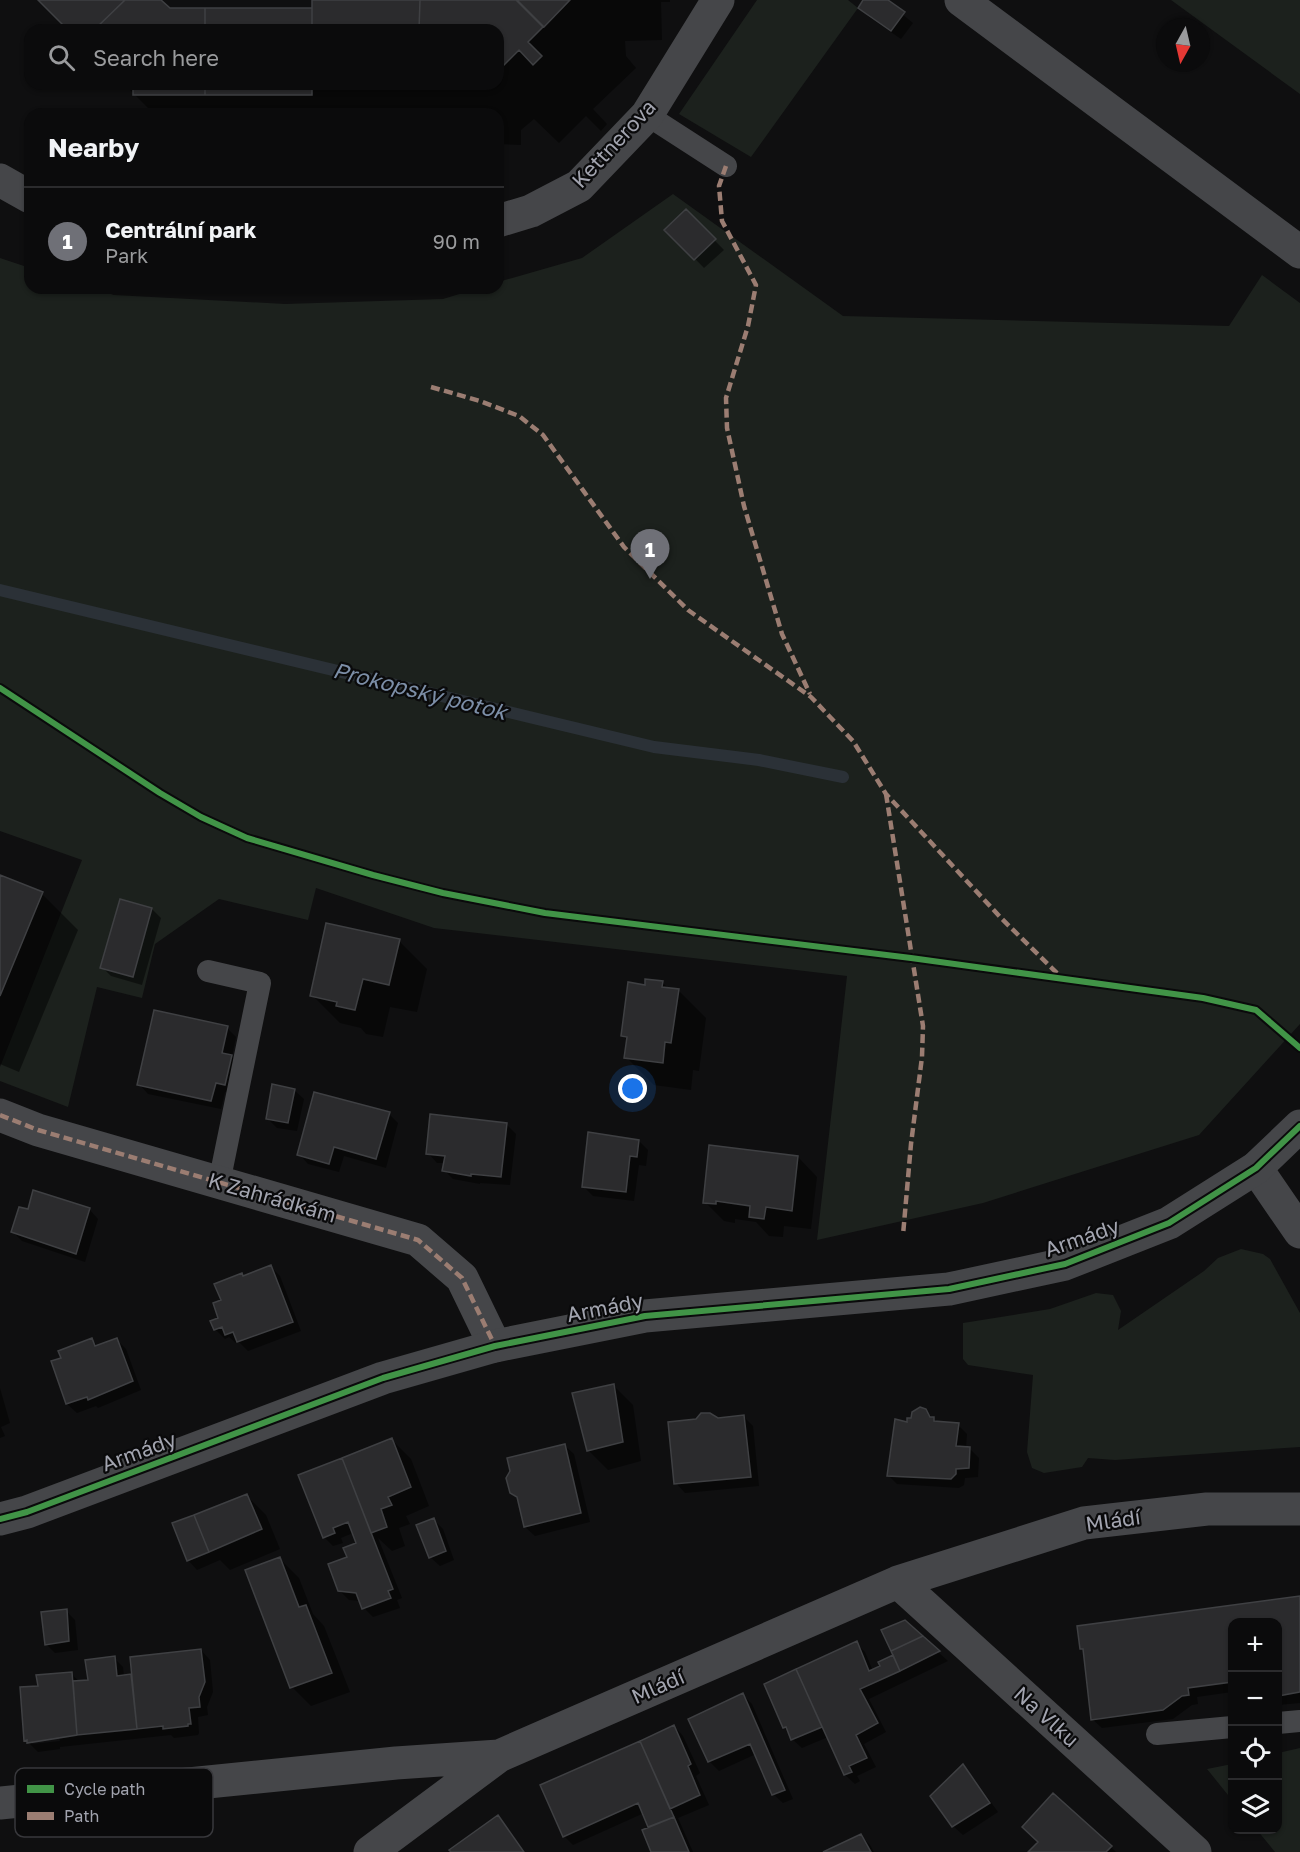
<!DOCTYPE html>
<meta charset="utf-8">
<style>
body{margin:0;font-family:"Golos Text",sans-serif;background:#141415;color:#f1f3f6}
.controls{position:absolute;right:18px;bottom:18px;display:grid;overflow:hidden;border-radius:12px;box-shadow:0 2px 4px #0004}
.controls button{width:54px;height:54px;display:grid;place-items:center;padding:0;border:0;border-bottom:2px solid #2b2b2d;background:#0b0b0c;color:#f1f3f6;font:30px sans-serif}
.compass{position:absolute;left:1156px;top:18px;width:54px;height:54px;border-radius:50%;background:#0b0b0c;box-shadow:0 2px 4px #0004;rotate:188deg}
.you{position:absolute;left:633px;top:1089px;width:21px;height:21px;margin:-15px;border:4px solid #fff;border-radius:50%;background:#1a73e8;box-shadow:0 0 0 9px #1a73e833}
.badge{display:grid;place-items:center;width:39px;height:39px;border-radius:50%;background:#6f7077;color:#fff;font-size:20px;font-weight:700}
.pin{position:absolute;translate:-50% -50px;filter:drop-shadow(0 2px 3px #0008)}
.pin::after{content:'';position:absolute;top:32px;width:21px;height:18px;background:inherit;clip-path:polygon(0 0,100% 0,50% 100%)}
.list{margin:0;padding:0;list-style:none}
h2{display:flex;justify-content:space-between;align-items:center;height:78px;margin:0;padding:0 24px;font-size:26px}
h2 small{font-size:20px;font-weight:400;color:#9a9b9d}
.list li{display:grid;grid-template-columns:39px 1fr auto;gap:18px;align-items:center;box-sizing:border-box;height:108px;padding:0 24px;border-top:2px solid #2b2b2d}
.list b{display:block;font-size:22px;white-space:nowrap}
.list p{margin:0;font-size:20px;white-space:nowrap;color:#9a9b9d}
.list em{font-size:20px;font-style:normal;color:#9a9b9d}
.icon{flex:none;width:33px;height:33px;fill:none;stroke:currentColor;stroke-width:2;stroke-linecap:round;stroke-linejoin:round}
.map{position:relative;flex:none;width:1300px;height:1852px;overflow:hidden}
.search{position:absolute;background:#0b0b0c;box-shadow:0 2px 4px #0004;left:24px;top:24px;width:480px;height:66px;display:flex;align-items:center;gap:15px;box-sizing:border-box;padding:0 21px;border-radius:18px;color:#9a9b9d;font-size:22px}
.panel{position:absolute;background:#0b0b0c;box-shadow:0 2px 4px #0004;left:24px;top:108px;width:480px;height:186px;border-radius:18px}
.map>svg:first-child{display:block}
.green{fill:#1c211d;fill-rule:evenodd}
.shadow{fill:#0007;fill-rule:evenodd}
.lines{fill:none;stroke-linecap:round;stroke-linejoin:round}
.stream{stroke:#2b3137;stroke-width:12}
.building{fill:#2b2b2d;stroke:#3f4043;stroke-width:1.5}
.service{stroke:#454649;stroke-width:22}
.minor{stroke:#454649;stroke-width:33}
.tertiary{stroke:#454649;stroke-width:33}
.quiet{stroke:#9b7d72;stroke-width:4.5;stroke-dasharray:9 4.5;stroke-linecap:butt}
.cycleway-casing{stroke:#0a0a0b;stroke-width:10}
.cycleway{stroke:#419447;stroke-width:6}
.labels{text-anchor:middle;stroke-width:4.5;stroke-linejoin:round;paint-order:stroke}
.street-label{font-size:21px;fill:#a2a4af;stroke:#0a0a0b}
.water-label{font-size:22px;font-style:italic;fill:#7c8ea7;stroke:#0a0a0b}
.key{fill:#0a0a0b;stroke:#38383c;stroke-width:1.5}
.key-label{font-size:16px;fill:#a2a4af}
</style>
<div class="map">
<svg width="1300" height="1852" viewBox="0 0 1300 1852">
<rect width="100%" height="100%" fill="#0f0f10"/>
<!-- green -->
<path class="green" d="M 757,0 L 848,0 L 858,8 L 751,157 L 679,114 Z
M 1171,0 L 1300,0 L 1300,94 Z
M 673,194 L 843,316 L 1229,326 L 1262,275 L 1300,303 L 1300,1024 L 1199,1135 L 983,1203 L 817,1240 L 847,976 L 434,928 L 316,888 L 308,920 L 219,899 L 155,944 L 142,998 L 97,987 L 68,1107 L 0,1081 L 0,1067 L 82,860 L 0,831 L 0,258 L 30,268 L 30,288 L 92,288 L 114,295 L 285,304 L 443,299 L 479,288 L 498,288 L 498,282 L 582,258 ZM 686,209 L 716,239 L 694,260 L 665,230 ZM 120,899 L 152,908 L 133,976 L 100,967 Z
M 1241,1249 L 1263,1254 L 1270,1259 L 1300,1313 L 1300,1447 L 1115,1460 L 1088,1458 L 1082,1467 L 1044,1473 L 1032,1468 L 1027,1452 L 1033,1375 L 968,1365 L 963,1359 L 963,1323 L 1050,1309 L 1096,1293 L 1113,1295 L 1121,1311 L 1118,1330 L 1204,1271 L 1218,1258 Z
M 1300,1748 L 1300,1852 L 1275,1852 L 1257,1830 L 1278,1830 L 1278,1753 Z
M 1232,1764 L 1232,1800 L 1207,1769 Z"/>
<!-- shadow -->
<path class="shadow" d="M 40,0 L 159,0 L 169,10 L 313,9 L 313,0 L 670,0 L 670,2 L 661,2 L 662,40 L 625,41 L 626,56 L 636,68 L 593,109 L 607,124 L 601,131 L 586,116 L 559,143 L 534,119 L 521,130 L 521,145 L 498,144 L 498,114 L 154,114 L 124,84 L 498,84 L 498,30 L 70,30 Z
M 865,0 L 885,0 L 913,23 L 901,39 L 869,17 L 860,7 Z
M 686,211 L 724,250 L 704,268 L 667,230 Z
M 0,876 L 42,894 L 78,930 L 19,1072 L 0,1064 Z
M 152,909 L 161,918 L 142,985 L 111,976 L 102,967 Z
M 399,941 L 427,969 L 417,1012 L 390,1007 L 383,1037 L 366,1034 L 361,1028 L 340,1023 L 312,995 Z
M 663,983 L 669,989 L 678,990 L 706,1018 L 699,1071 L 693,1070 L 691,1090 L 654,1085 L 626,1057 L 628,1041 L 623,1036 L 646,986 Z
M 227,1028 L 236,1037 L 232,1057 L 240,1065 L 234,1094 L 225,1092 L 221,1109 L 148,1094 L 139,1084 Z
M 294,1090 L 304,1099 L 297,1131 L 277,1128 L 267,1118 Z
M 389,1114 L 398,1123 L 386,1168 L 344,1156 L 339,1172 L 308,1164 L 299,1154 Z
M 506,1124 L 516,1134 L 510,1185 L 480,1183 L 480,1184 L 453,1179 L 444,1170 L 445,1163 L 437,1163 L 428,1153 Z
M 639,1141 L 648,1150 L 646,1166 L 639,1165 L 634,1201 L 593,1196 L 583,1186 Z
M 798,1157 L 817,1177 L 811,1229 L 784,1226 L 783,1237 L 769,1236 L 756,1222 L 735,1219 L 735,1223 L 724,1221 L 705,1202 Z
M 89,1209 L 98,1219 L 85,1262 L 22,1241 L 13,1232 L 29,1211 Z
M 271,1267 L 280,1276 L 301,1331 L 248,1351 L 239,1342 L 236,1343 L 229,1337 L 225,1339 L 215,1329 L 220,1319 L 223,1300 L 244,1277 Z
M 92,1340 L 98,1346 L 117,1340 L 126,1349 L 141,1390 L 98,1408 L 96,1406 L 77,1413 L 67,1404 L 53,1362 L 63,1359 Z
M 614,1386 L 633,1405 L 641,1461 L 608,1470 L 589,1451 Z
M 0,1388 L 10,1423 L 1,1427 L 5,1436 L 0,1438 Z
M 925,1410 L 938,1423 L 958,1425 L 967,1434 L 966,1448 L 970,1449 L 979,1458 L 978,1477 L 965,1478 L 964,1485 L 959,1488 L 897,1484 L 888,1475 L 909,1424 Z
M 744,1417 L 753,1426 L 759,1486 L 685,1493 L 676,1483 L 717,1419 Z
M 392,1440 L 411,1459 L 429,1506 L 406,1516 L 410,1524 L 399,1528 L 405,1546 L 392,1551 L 378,1538 L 402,1598 L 397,1600 L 400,1608 L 373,1617 L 364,1608 L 361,1601 L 349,1600 L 339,1590 L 349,1557 L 358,1544 L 353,1533 L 341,1538 L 343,1543 L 333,1546 L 324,1537 Z
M 564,1445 L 574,1454 L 590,1522 L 535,1536 L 525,1527 L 519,1500 L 511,1492 Z
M 247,1496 L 266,1515 L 280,1549 L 230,1570 L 220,1560 L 197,1570 L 188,1560 Z
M 434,1520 L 443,1529 L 454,1560 L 440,1566 L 430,1557 Z
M 280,1559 L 299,1578 L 313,1614 L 324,1626 L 350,1692 L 311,1706 L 292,1687 Z
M 1300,1597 L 1300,1703 L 1278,1705 L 1278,1622 L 1232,1622 L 1232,1692 L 1197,1697 L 1198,1704 L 1192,1705 L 1173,1719 L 1102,1728 L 1092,1719 L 1084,1651 L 1081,1648 Z
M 66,1611 L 75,1620 L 78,1650 L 55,1653 L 46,1644 Z
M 905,1622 L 948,1661 L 869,1699 L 886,1732 L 864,1744 L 876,1767 L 857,1776 L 860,1781 L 855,1784 L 845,1775 L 828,1737 L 802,1748 L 792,1739 L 784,1727 L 766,1685 L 856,1643 L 865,1652 L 873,1671 L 895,1656 Z
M 201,1650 L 210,1660 L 213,1692 L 207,1707 L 208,1715 L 198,1717 L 199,1733 L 198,1735 L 174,1738 L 171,1735 L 60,1747 L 60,1749 L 38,1752 L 26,1740 L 39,1687 L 71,1674 L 80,1682 L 89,1681 L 114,1658 L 123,1667 L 124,1676 L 133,1675 ZM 59,1738 L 60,1741 L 32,1744 L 32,1741 Z
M 743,1695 L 752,1704 L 793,1799 L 783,1803 L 773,1794 L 756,1754 L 719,1771 L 709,1761 Z
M 674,1726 L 683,1736 L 700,1773 L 696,1776 L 709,1805 L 678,1818 L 693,1852 L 653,1852 L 650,1828 L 644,1813 L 573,1845 L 564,1836 Z
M 963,1767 L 972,1776 L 998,1812 L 963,1835 L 953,1826 Z
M 498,1817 L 525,1852 L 452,1852 Z
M 861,1836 L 870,1845 L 874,1852 L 827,1852 Z
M 1111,1847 L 1116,1852 L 1030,1852 Z"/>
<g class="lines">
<!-- stream -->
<path class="stream" d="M 0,590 L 654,747 L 759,760 L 843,777"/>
</g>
<!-- building -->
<path class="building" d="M 38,0 L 125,0 L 94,30 L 68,30 Z
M 125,0 L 161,0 L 170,8 L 205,8 L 205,30 L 94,30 Z
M 312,0 L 420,0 L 419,30 L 312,30 Z
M 420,0 L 516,0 L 543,27 L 528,42 L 542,56 L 533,65 L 519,50 L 498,71 L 498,30 L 419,30 Z
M 517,0 L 570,0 L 544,27 Z
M 863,0 L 888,0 L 905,12 L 891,31 L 858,8 Z
M 205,8 L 312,8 L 312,30 L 205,30 Z
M 133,84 L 205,84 L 205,95 L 133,95 Z
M 205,84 L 312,84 L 312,95 L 205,95 Z
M 686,209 L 716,239 L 694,260 L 664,230 Z
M 0,875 L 43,892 L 0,996 Z
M 120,899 L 152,908 L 133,977 L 100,968 Z
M 326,923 L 400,939 L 389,985 L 363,979 L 355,1010 L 336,1006 L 337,1002 L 310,996 Z
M 645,979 L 663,981 L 662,987 L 679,989 L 671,1043 L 665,1042 L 663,1063 L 624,1058 L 627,1037 L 621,1036 L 628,982 L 645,985 Z
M 154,1010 L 228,1026 L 222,1053 L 232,1055 L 225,1085 L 216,1083 L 211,1101 L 137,1085 Z
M 272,1084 L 295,1089 L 288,1123 L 266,1119 Z
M 314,1092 L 390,1112 L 376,1159 L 334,1147 L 329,1164 L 297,1155 Z
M 430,1114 L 507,1123 L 501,1177 L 471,1174 L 471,1176 L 442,1171 L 445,1156 L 426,1154 Z
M 588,1132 L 639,1140 L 637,1157 L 630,1156 L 626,1192 L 582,1187 Z
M 709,1145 L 798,1156 L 792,1211 L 766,1207 L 764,1219 L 749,1217 L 750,1206 L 716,1201 L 716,1204 L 703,1203 Z
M 33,1190 L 90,1208 L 76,1254 L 11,1232 L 19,1207 L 28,1209 Z
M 271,1265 L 293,1322 L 237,1342 L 233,1332 L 225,1335 L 222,1327 L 214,1330 L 210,1321 L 218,1318 L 213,1303 L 221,1300 L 214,1284 L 242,1273 L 243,1276 Z
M 92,1338 L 95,1346 L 117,1338 L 133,1381 L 88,1400 L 87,1397 L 66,1404 L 51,1361 L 61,1358 L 58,1351 Z
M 614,1384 L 623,1442 L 587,1451 L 572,1393 Z
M 920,1407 L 926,1409 L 930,1417 L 934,1417 L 934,1421 L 959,1423 L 956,1446 L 970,1447 L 969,1468 L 956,1469 L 956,1474 L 951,1479 L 887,1476 L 895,1419 L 907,1422 L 907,1418 L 911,1418 L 912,1412 Z
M 701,1413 L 710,1413 L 718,1418 L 744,1415 L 751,1477 L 674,1484 L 668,1422 L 696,1419 Z
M 392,1438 L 411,1487 L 388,1497 L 392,1505 L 381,1509 L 387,1527 L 371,1533 L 342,1458 Z
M 565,1444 L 581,1513 L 524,1527 L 517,1497 L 510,1493 L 506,1478 L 510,1471 L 507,1458 Z
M 342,1458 L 393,1589 L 388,1591 L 391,1598 L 362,1609 L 356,1593 L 338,1591 L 328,1564 L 347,1557 L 343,1548 L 356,1543 L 348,1522 L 333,1528 L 335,1533 L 323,1538 L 298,1475 Z
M 247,1494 L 262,1529 L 209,1552 L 194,1515 Z
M 194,1515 L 209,1552 L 187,1561 L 172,1523 Z
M 434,1518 L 446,1551 L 429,1558 L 416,1525 Z
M 280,1557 L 299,1607 L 306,1605 L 332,1673 L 290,1688 L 245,1570 Z
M 1300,1596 L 1300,1692 L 1278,1696 L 1278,1622 L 1232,1622 L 1232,1682 L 1188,1688 L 1189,1695 L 1182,1696 L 1163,1710 L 1091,1720 L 1083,1649 L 1080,1649 L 1077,1626 Z
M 67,1609 L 69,1641 L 45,1645 L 41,1612 Z
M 905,1620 L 923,1636 L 891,1651 L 881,1630 Z
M 923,1636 L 940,1651 L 900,1671 L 891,1651 Z
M 857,1641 L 869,1671 L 880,1666 L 878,1662 L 893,1655 L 900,1671 L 860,1689 L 878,1723 L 856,1735 L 867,1758 L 849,1766 L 852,1772 L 844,1775 L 796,1669 Z
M 201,1649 L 205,1682 L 199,1697 L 200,1707 L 189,1708 L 191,1724 L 188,1724 L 188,1726 L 163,1729 L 163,1726 L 137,1729 L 130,1657 Z
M 115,1656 L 117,1676 L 131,1674 L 137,1729 L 77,1735 L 73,1681 L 88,1680 L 85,1660 Z
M 796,1669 L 822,1727 L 791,1740 L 786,1727 L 783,1728 L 764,1684 Z
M 72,1672 L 77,1735 L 27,1743 L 27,1740 L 24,1741 L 20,1687 L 38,1686 L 36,1675 Z
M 743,1693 L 785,1790 L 772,1795 L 750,1744 L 708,1762 L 688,1719 Z
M 674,1725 L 691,1764 L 688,1766 L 700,1795 L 670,1809 L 640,1741 Z
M 640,1741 L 674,1817 L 648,1827 L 638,1803 L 563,1837 L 540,1785 Z
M 963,1764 L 990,1803 L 952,1827 L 930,1796 Z
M 1053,1793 L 1112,1846 L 1106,1852 L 1028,1852 L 1038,1842 L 1022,1827 Z
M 498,1815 L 524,1852 L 451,1852 L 449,1850 Z
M 674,1817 L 689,1852 L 651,1852 L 642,1830 Z
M 861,1834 L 871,1852 L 823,1852 Z"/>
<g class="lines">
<!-- service -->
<path class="service" d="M 647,115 L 726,166
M 208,971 L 260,983 L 219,1183
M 1278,1723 L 1300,1721
M 1157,1734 L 1232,1727"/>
<!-- minor -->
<path class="minor" d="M 961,0 L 1300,252
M 0,180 L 30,197
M 498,221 L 531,211 L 579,186 L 647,115 L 718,0
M 0,1115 L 38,1130 L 418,1240 L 462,1278 L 495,1346
M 1256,1168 L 1300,1232
M 898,1582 L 1195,1852
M 0,1803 L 396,1763 L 499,1756 L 898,1582 L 1084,1523 L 1207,1509 L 1300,1509
M 370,1852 L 499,1756"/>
<!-- tertiary -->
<path class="tertiary" d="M 0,1519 L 27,1512 L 383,1378 L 495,1346 L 645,1316 L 949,1289 L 1065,1264 L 1169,1223 L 1256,1168 L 1300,1126"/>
<!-- quiet -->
<path class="quiet" d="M 726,166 L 719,186 L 722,221 L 756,285 L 748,326 L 726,398 L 727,428 L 744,506 L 782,634 L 810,694
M 431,387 L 480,401 L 519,416 L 543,435 L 624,547 L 688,610 L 811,697 L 853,741 L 886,794 L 1002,919 L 1063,979
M 886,794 L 923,1026 L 922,1057 L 911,1144 L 903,1235
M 0,1115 L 38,1130 L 418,1240 L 462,1278 L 495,1346"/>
<defs>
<path id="cycleway" d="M 0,688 L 160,793 L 201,817 L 247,838 L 373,875 L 443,893 L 545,913 L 911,958 L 1203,998 L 1256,1010 L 1300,1048
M 0,1519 L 27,1512 L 383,1378 L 495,1346 L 645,1316 L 949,1289 L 1065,1264 L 1169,1223 L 1256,1168 L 1300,1126"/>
</defs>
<!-- cycleway casing -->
<use href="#cycleway" class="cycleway-casing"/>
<!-- cycleway -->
<use href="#cycleway" class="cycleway"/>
</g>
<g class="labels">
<!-- street labels -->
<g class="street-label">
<text transform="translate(614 144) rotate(-47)" y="7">Kettnerova</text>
<text transform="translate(272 1198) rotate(16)" y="7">K Zahrádkám</text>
<text transform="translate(1082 1238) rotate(-19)" y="7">Armády</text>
<text transform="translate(605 1308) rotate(-11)" y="7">Armády</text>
<text transform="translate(139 1452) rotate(-20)" y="7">Armády</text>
<text transform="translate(1113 1521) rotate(-8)" y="7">Mládí</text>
<text transform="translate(658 1687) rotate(-24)" y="7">Mládí</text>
<text transform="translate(1046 1717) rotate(42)" y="7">Na Vlku</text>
</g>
<!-- water labels -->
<g class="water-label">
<text transform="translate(420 691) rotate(14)" y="8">Prokopský potok</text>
</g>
</g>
<!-- legend -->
<rect x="15" y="1768" width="198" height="69" rx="9" class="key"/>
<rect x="27" y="1785" width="27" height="8" fill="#419447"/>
<rect x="27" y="1812" width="27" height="8" fill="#9b7d72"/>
<g class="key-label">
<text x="64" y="1795">Cycle path</text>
<text x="64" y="1822">Path</text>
</g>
</svg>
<div class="controls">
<button>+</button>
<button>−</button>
<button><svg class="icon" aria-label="locate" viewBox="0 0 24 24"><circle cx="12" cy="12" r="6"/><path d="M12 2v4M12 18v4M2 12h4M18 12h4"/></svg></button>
<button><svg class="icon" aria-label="layers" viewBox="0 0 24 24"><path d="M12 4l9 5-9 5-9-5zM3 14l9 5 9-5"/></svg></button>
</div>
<svg class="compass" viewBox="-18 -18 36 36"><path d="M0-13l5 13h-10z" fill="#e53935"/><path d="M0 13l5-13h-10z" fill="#9a9b9d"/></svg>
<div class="you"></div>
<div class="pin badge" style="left:650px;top:579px">1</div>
<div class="search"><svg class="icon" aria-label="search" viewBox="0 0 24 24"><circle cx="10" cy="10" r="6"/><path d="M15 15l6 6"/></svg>Search here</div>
<section class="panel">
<h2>Nearby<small></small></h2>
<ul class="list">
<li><span class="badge">1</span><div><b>Centrální park</b><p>Park</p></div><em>90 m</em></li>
</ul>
</section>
</div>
